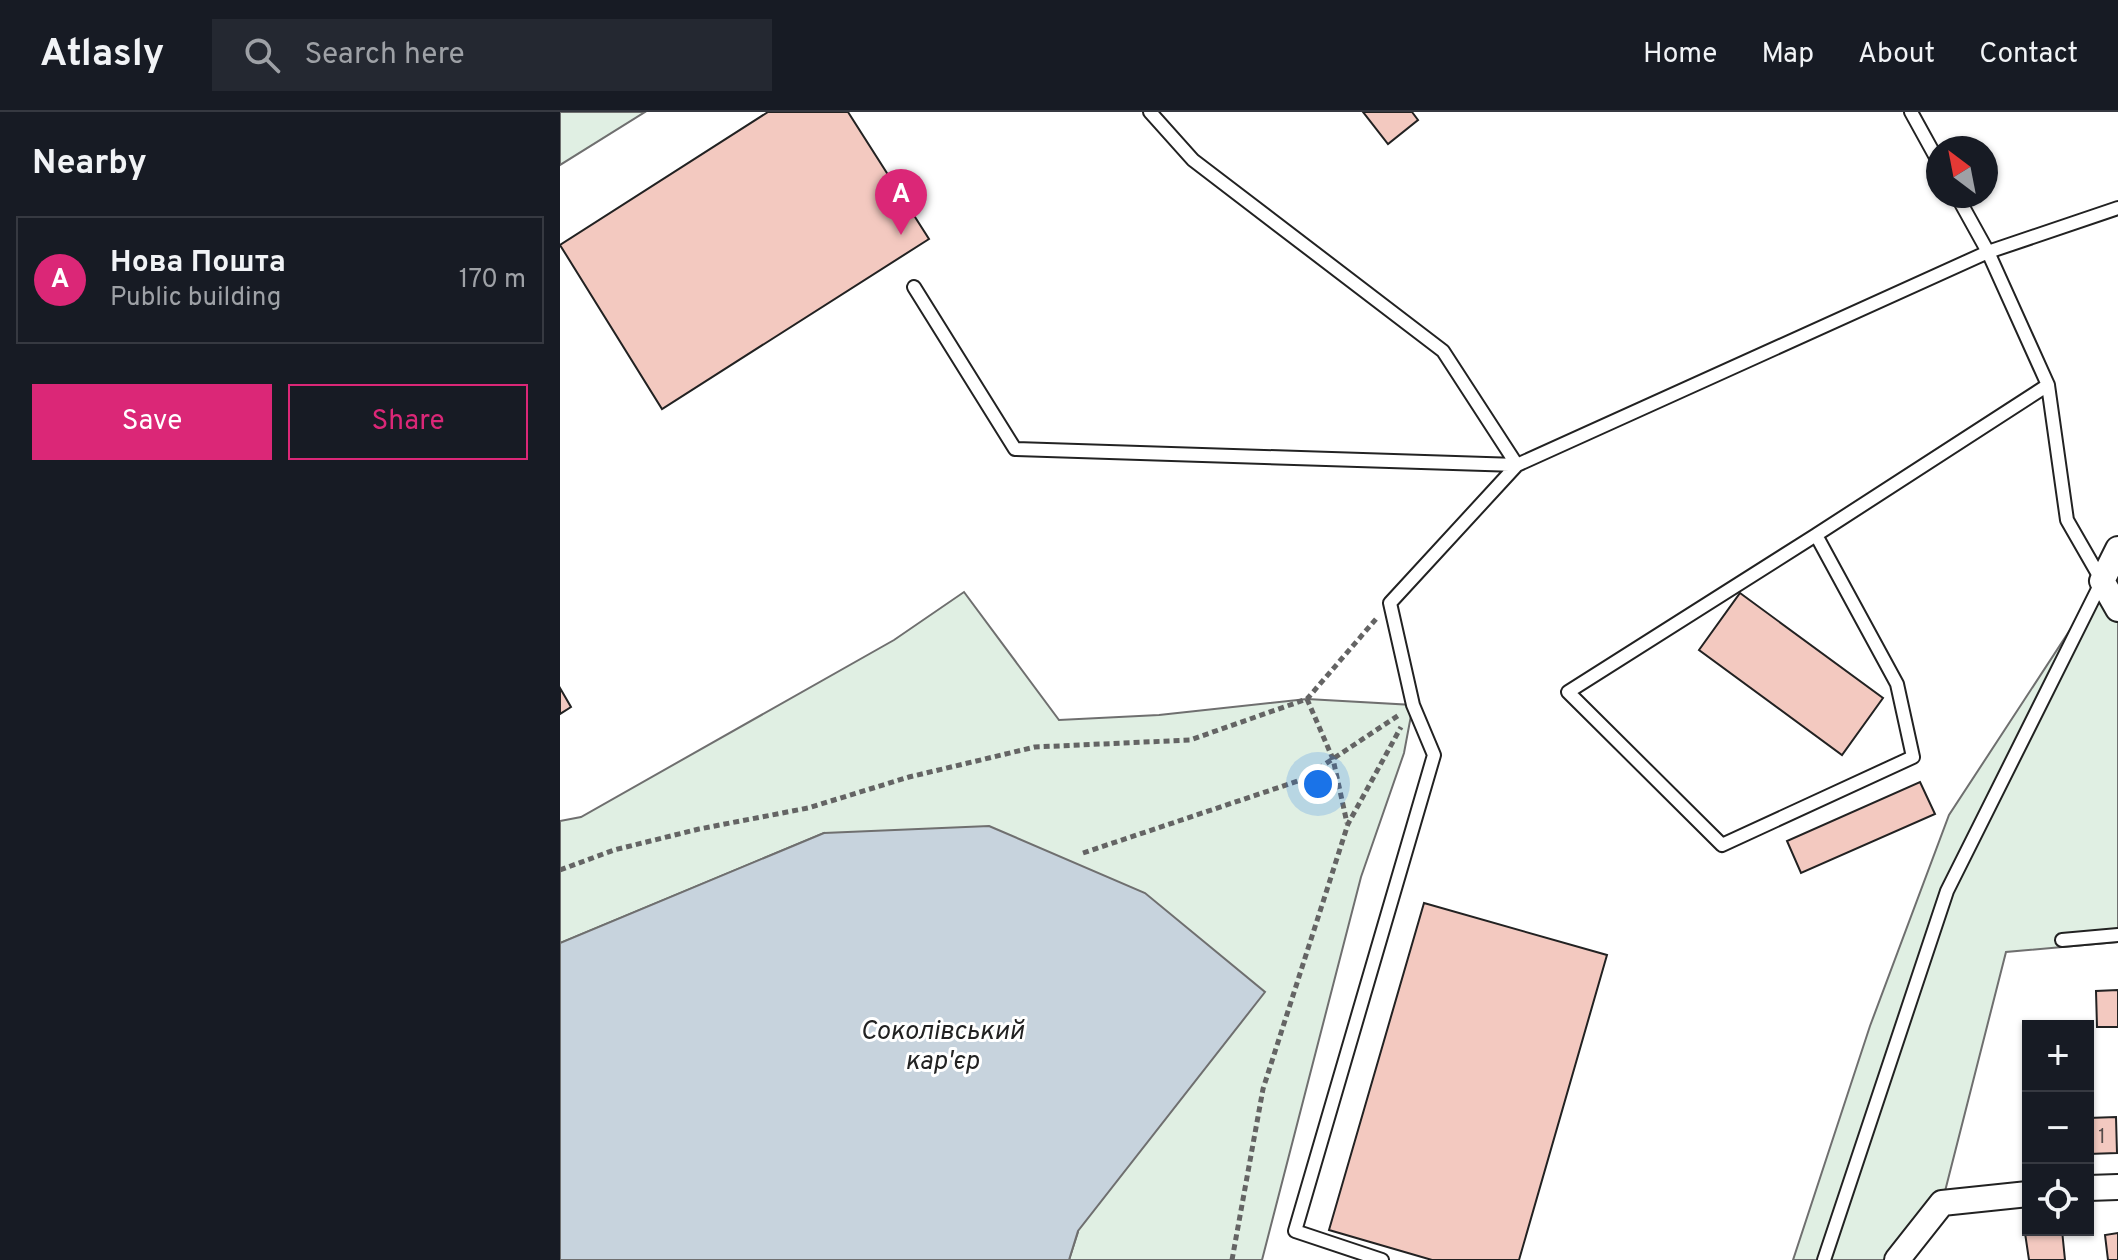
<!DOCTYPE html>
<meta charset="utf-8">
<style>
body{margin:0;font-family:Overpass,sans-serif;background:#242831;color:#f1f3f6}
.controls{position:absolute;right:24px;bottom:24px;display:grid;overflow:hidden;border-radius:0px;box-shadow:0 2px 6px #0004}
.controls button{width:72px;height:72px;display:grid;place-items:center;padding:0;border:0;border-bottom:2px solid #363941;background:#171b24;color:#f1f3f6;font:40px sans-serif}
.compass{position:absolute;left:1366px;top:24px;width:72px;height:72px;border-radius:50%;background:#171b24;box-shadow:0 2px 6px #0004;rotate:328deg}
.you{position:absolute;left:758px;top:672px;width:28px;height:28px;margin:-20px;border:6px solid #fff;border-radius:50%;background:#1a73e8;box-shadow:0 0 0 12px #1a73e833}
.badge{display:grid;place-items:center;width:52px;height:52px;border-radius:50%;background:#db2777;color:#fff;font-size:26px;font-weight:700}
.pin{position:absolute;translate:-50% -66px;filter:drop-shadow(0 2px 4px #0008)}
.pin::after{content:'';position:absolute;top:42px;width:28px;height:24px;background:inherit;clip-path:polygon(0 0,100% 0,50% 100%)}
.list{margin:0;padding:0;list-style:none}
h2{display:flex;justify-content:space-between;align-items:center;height:104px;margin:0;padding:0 32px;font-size:34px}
h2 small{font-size:26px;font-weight:400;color:#9ea1a6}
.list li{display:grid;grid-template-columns:52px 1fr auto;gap:24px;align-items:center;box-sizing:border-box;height:128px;margin:0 16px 16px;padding:0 16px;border:2px solid #363941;border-radius:0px}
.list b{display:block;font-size:30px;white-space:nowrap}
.list p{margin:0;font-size:26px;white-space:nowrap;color:#9ea1a6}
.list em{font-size:26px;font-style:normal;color:#9ea1a6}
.actions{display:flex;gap:16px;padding:24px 32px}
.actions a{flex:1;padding:18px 0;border:2px solid #db2777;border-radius:0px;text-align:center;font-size:28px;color:#db2777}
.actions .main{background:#db2777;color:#fff}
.icon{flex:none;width:44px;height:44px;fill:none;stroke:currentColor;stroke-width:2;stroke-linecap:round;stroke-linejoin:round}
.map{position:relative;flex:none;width:1558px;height:1148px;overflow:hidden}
header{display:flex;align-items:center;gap:48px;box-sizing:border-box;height:112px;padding:0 40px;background:#171b24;border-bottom:2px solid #363941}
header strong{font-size:38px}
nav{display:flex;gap:44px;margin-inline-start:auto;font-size:28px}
.search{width:560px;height:72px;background:#242831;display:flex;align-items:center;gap:20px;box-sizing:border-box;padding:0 28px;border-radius:0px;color:#9ea1a6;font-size:30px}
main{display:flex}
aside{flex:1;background:#171b24}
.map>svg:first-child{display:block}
.green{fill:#e0efe3;stroke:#6f6f6f;stroke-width:2}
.water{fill:#c7d3dd;stroke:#6f6f6f;stroke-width:2}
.building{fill:#f3c9c0;stroke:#222;stroke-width:2}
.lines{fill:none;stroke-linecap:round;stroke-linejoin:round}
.lane-casing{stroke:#222;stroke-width:16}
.street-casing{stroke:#222;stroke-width:28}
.path{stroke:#646464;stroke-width:5;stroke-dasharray:6 4;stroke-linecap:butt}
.lane{stroke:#fff;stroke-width:12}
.street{stroke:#fff;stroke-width:24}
.labels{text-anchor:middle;stroke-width:6;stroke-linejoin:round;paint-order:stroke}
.number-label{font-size:20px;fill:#564c4a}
.water-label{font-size:26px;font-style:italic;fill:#222;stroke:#fff}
</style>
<header>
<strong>Atlasly</strong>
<div class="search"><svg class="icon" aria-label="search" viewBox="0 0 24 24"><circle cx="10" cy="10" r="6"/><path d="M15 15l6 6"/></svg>Search here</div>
<nav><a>Home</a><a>Map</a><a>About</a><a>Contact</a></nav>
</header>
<main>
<aside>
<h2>Nearby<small></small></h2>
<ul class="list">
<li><span class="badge">A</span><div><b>Нова Пошта</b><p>Public building</p></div><em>170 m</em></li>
</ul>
<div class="actions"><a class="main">Save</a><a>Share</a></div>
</aside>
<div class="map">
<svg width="1558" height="1148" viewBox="0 0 1558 1148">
<rect width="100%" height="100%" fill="#fff"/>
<!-- green -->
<path class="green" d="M 0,0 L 85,0 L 0,53 Z
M 1542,469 L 1558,497 L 1558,830 L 1446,840 L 1382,1091 L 1337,1148 L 1233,1148 L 1310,914 L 1389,703 Z
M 404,480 L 499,608 L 599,603 L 747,587 L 853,593 L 844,641 L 801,765 L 702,1148 L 509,1148 L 518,1120 L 264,721 L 0,831 L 0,709 L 21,705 L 334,528 Z"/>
<!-- water -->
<path class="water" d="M 429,714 L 585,781 L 705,880 L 518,1119 L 509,1148 L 0,1148 L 0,831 L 264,721 Z"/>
<!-- building -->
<path class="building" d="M 208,0 L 288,0 L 369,127 L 102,297 L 0,133 Z
M 803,0 L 852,0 L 858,8 L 828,32 Z
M 1180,481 L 1323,586 L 1282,643 L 1139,538 Z
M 0,576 L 11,595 L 0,602 Z
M 1360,670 L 1375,702 L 1241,761 L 1227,729 Z
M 864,791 L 1047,843 L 959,1148 L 872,1148 L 769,1118 Z
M 1558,878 L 1558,915 L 1537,915 L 1536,879 Z
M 1556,1005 L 1557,1041 L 1528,1042 L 1528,1006 Z
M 1502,1118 L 1505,1148 L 1469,1148 L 1465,1121 Z
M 1558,1121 L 1558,1148 L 1548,1148 L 1545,1123 Z"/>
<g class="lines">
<defs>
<path id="lane" d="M 590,0 L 633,48 L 883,239 L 957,353
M 1351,0 L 1378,49
M 354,175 L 455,337 L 957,353
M 1256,423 L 1008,580 L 1162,733 L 1353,645 L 1337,572 L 1256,423 L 1488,273 L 1428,140 L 1397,84
M 1502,828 L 1558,823
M 822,1148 L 735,1119 L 874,643 L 853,593 L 830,491 L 957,353 L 1428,140 L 1558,96
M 1264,1148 L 1387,779 L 1542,469 L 1507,408 L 1488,273"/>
<path id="street" d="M 1558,437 L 1542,469 L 1558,497
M 1528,1076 L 1558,1075
M 1337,1148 L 1382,1091 L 1468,1082"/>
</defs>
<!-- lane casing -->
<use href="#lane" class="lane-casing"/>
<!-- street casing -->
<use href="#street" class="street-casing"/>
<!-- path -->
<path class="path" d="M 747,587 L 773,647 L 787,711
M 523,741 L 741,668 L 839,603
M 0,758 L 54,738 L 139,717 L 248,696 L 349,665 L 475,635 L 630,628 L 747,587 L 816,507
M 672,1148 L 703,977 L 788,712 L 841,615"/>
<!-- lane -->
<use href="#lane" class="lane"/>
<!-- street -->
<use href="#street" class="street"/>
</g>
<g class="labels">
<!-- number labels -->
<g class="number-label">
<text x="1542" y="1031">1</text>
</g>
<!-- water labels -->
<g class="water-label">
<text x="382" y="927">Соколівський<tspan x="382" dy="30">кар'єр</tspan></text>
</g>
</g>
</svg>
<div class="controls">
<button>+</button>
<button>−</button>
<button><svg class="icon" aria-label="locate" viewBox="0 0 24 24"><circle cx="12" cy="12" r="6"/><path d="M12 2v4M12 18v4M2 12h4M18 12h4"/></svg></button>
</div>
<svg class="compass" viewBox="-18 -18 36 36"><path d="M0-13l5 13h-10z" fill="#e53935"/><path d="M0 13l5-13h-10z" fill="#9ea1a6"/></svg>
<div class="you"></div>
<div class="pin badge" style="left:341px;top:123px">A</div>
</div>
</main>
